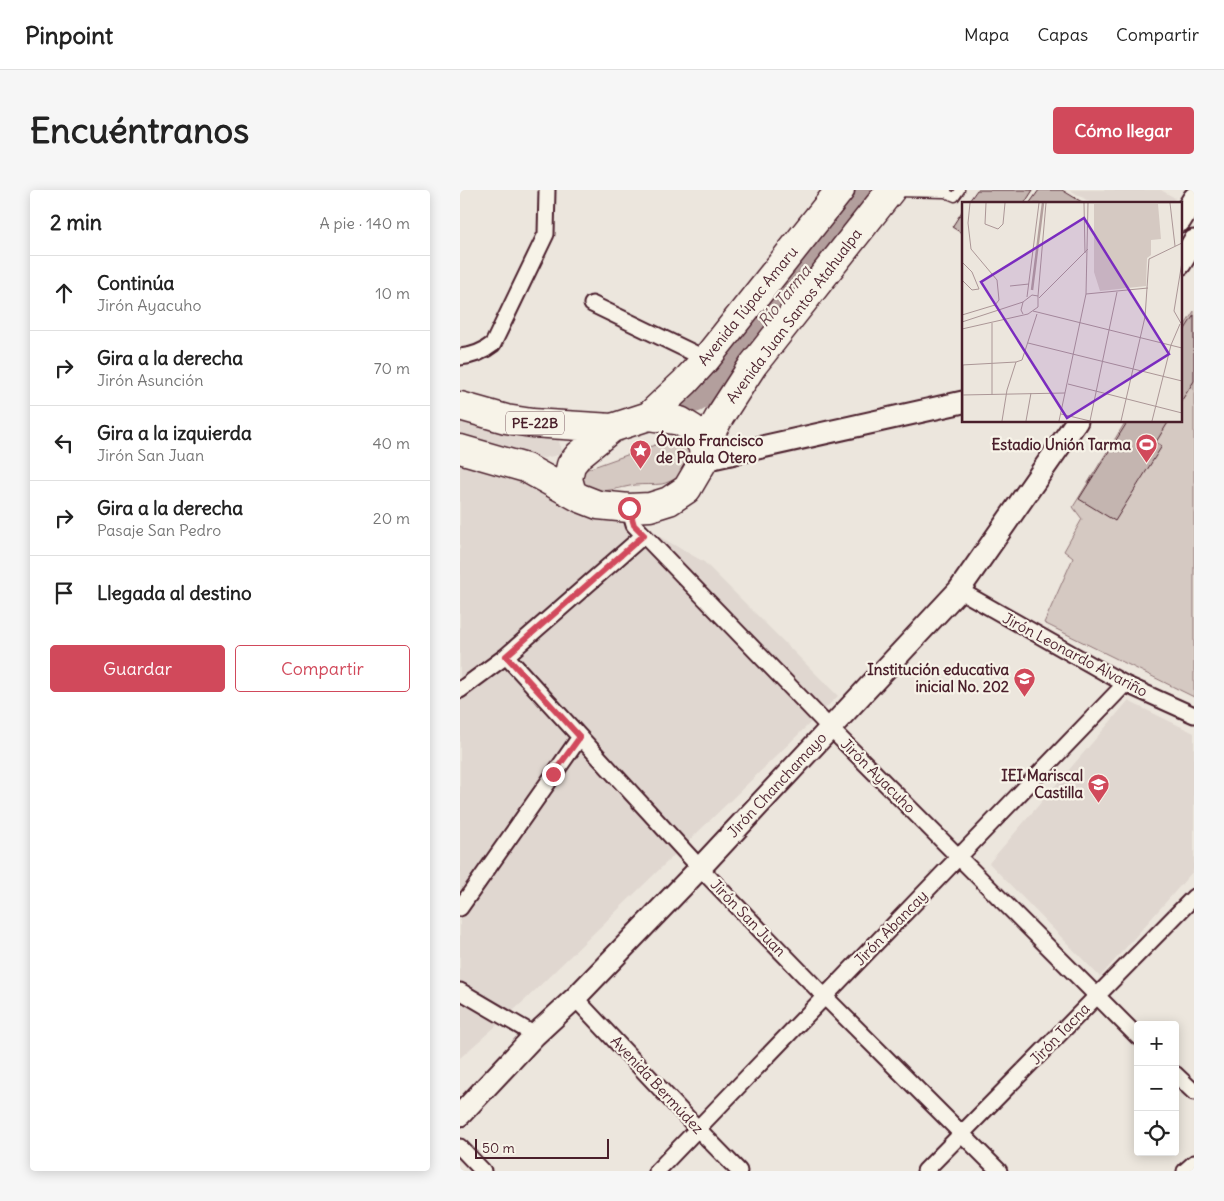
<!DOCTYPE html>
<html lang="es">
<meta charset="utf-8">
<style>
body{margin:0;font-family:Delius,sans-serif;background:#f6f6f6;color:#222}
.controls{position:absolute;right:15px;bottom:15px;display:grid;overflow:hidden;border-radius:5px;box-shadow:0 2px 12px #0003}
.controls button{width:45px;height:45px;display:grid;place-items:center;padding:0;border:0;border-bottom:1px solid #e0e0e0;background:#fff;color:#222;font:25px sans-serif}
.scale{position:absolute;left:15px;bottom:12px;width:134px;box-sizing:border-box;padding-left:5px;border:2px solid #4a1f2b;border-top:0;font-size:14px;line-height:18px;white-space:nowrap;color:#4a1f2b;-webkit-text-stroke:4px #f7f3e8;paint-order:stroke}
.stop{position:absolute;width:15px;height:15px;margin:-11px;border:4px solid #d1495b;border-radius:50%;background:#fff}
.stop.end{background:#d1495b;border-color:#fff;box-shadow:0 1px 5px #0008}
.list{margin:0;padding:0;list-style:none}
h2{display:flex;justify-content:space-between;align-items:center;height:65px;margin:0;padding:0 20px;font-size:21px}
h2 small{font-size:16px;font-weight:400;color:#767676}
.list li{display:grid;grid-template-columns:32px 1fr auto;gap:15px;align-items:center;box-sizing:border-box;height:75px;padding:0 20px;border-top:1px solid #e0e0e0}
.list b{display:block;font-size:19px;white-space:nowrap}
.list p{margin:0;font-size:16px;white-space:nowrap;color:#767676}
.list em{font-size:16px;font-style:normal;color:#767676}
.actions{display:flex;gap:10px;padding:15px 20px}
.actions a{flex:1;padding:11px 0;border:1px solid #d1495b;border-radius:5px;text-align:center;font-size:18px;color:#d1495b}
.actions .main{background:#d1495b;color:#fff}
.icon{flex:none;width:28px;height:28px;fill:none;stroke:currentColor;stroke-width:2;stroke-linecap:round;stroke-linejoin:round}
.map{position:relative;flex:none;width:734px;height:981px;overflow:hidden;border-radius:5px}
header{display:flex;align-items:center;gap:30px;box-sizing:border-box;height:70px;padding:0 25px;background:#fff;border-bottom:1px solid #e0e0e0}
header strong{font-size:24px}
nav{display:flex;gap:28px;margin-inline-start:auto;font-size:18px}
.intro{display:flex;align-items:center;justify-content:space-between;box-sizing:border-box;height:120px;padding:0 30px}
h1{margin:0;font-size:35px}
.button{padding:12px 22px;border-radius:5px;background:#d1495b;color:#fff;font-size:18px;font-weight:700}
main{display:flex;gap:30px;padding:0 30px}
aside{flex:1;background:#fff;border-radius:5px;box-shadow:0 2px 12px #0003}
.map>svg:first-child{display:block}
.built{fill:#e0d7d0}
.green{fill:#d5c9c2;stroke:#907476}
.lines{fill:none;stroke-linecap:round;stroke-linejoin:round}
.river{stroke:#b39f9d;stroke-width:32}
.building{fill:#c4b5b0;stroke:#4a1f2b}
.lane-casing{stroke:#4a1f2b;stroke-width:11}
.street-casing{stroke:#4a1f2b;stroke-width:19}
.secondary-casing{stroke:#4a1f2b;stroke-width:25}
.highway-casing{stroke:#4a1f2b;stroke-width:31}
.lane{stroke:#f7f3e8;stroke-width:8}
.street{stroke:#f7f3e8;stroke-width:15}
.secondary{stroke:#f7f3e8;stroke-width:21}
.highway{stroke:#f7f3e8;stroke-width:28}
.route{stroke:#d1495b;stroke-width:6}
.labels{text-anchor:middle;stroke-width:4.5;stroke-linejoin:round;paint-order:stroke}
.shield{fill:#f7f3e8;stroke:#7e5f64;stroke-width:1}
.shield-label{font-size:14px;font-weight:bold;fill:#4a1f2b}
.street-label{font-size:15px;fill:#4a1f2b;stroke:#f7f3e8}
.poi-label{font-size:15px;font-weight:bold;fill:#4a1f2b;stroke:#f7f3e8;text-anchor:end}
.water-label{font-size:16px;font-style:italic;fill:#6f4c53;stroke:#f7f3e8}
.inset-river{fill:none;stroke:#b39f9d;stroke-width:2.5}
.inset-road{fill:none;stroke:#ab9696;stroke-width:1}
.view{fill:#7b2cbf;fill-opacity:0.15;stroke:#7b2cbf;stroke-width:2.5}
.inset-edge{fill:none;stroke:#4a1f2b;stroke-width:2.5}
</style>
<header>
<strong>Pinpoint</strong>
<nav><a>Mapa</a><a>Capas</a><a>Compartir</a></nav>
</header>
<div class="intro"><h1>Encuéntranos</h1><a class="button">Cómo llegar</a></div>
<main>
<aside>
<h2>2 min<small>A pie · 140 m</small></h2>
<ul class="list">
<li><svg class="icon" aria-label="ahead" viewBox="0 0 24 24"><path d="M12 20V5M6 11l6-6 6 6"/></svg><div><b>Continúa</b><p>Jirón Ayacuho</p></div><em>10 m</em></li>
<li><svg class="icon" aria-label="right" viewBox="0 0 24 24"><path d="M7 20v-9h11M14 6l5 5-5 5"/></svg><div><b>Gira a la derecha</b><p>Jirón Asunción</p></div><em>70 m</em></li>
<li><svg class="icon" aria-label="left" viewBox="0 0 24 24"><path d="M17 20v-9H6M10 6l-5 5 5 5"/></svg><div><b>Gira a la izquierda</b><p>Jirón San Juan</p></div><em>40 m</em></li>
<li><svg class="icon" aria-label="right" viewBox="0 0 24 24"><path d="M7 20v-9h11M14 6l5 5-5 5"/></svg><div><b>Gira a la derecha</b><p>Pasaje San Pedro</p></div><em>20 m</em></li>
<li><svg class="icon" aria-label="arrive" viewBox="0 0 24 24"><path d="M6 21V4h12l-3 4 3 4H6"/></svg><div><b>Llegada al destino</b></div></li>
</ul>
<div class="actions"><a class="main">Guardar</a><a>Compartir</a></div>
</aside>
<div class="map">
<svg width="734" height="981" viewBox="0 0 734 981">
<rect width="100%" height="100%" fill="#ece6dd"/>
<filter id="ink" filterUnits="userSpaceOnUse"><feTurbulence type="fractalNoise" baseFrequency=".02" numOctaves="2"/><feDisplacementMap in="SourceGraphic" scale="10" xChannelSelector="R" yChannelSelector="G"/><feConvolveMatrix kernelMatrix="1 2 1 2 8 2 1 2 1" color-interpolation-filters="sRGB"/></filter>
<g filter="url(#ink)">
<!-- built -->
<path class="built" d="M 610,0 L 701,0 L 715,8 L 711,14 L 633,14 Z
M 0,226 L 97,245 L 103,264 L 84,268 L 72,266 L 123,303 L 244,372 L 378,506 L 64,811 L 0,868 Z
M 668,511 L 734,543 L 734,680 L 640,787 L 529,673 Z"/>
<!-- green -->
<path class="green" d="M 734,121 L 734,507 L 584,433 L 613,368 L 604,361 L 622,329 L 613,317 L 666,231 L 720,231 L 720,143 Z
M 223,245 L 233,258 C 229,276 222,289 202,294 C 194,295 184,294 175,295 C 159,298 145,302 129,302 L 122,296 L 122,281 Z"/>
<g class="lines">
<!-- river -->
<path class="river" d="M 234,207 L 255,192 L 297,142 L 408,0"/>
</g>
<!-- building -->
<path class="building" d="M 517,0 L 573,0 L 564,14 L 507,14 Z
M 579,0 L 602,0 L 625,14 L 569,14 Z
M 503,20 L 503,44 L 492,37 Z
M 734,125 L 734,191 L 720,213 L 720,147 Z
M 668,231 L 709,231 L 696,252 L 702,256 L 655,331 L 619,309 Z"/>
<g class="lines">
<defs>
<path id="lane" d="M 434,2 L 485,3 L 487,0
M 485,3 L 495,7 L 500,0"/>
<path id="street" d="M 132,114 L 246,169
M 0,167 C 13,166 23,162 33,154 L 86,44 L 87,0
M 169,318 L 174,335 L 370,538 L 678,847
M 499,400 L 665,494 L 734,525
M 46,466 L 240,678 L 365,807 L 539,981
M 0,500 L 46,466 L 184,345
M 0,718 L 120,547
M 0,801 L 75,845
M 115,808 L 238,939 L 279,981
M 715,884 L 734,902
M 0,957 L 23,981
M 197,981 L 665,494
M 465,981 L 734,707
M 725,981 L 734,973"/>
<path id="secondary" d="M 720,31 L 734,8
M 720,74 L 734,51
M 244,270 L 503,212
M 0,925 L 75,845 L 115,808 L 240,678 L 499,400 L 617,231"/>
<path id="highway" d="M 0,216 L 46,229 L 72,233 L 152,238
M 189,226 L 225,192 L 246,169 L 380,0
M 243,257 L 260,226 L 293,175 L 431,0
M 0,259 L 66,278 L 120,308 L 138,315 L 169,318 L 190,317 L 209,311 L 227,299 L 244,270 L 243,257 L 233,239 L 220,231 L 189,226 L 152,238 L 119,265 L 111,275 L 108,289 L 112,303"/>
</defs>
<!-- lane casing -->
<use href="#lane" class="lane-casing"/>
<!-- street casing -->
<use href="#street" class="street-casing"/>
<!-- secondary casing -->
<use href="#secondary" class="secondary-casing"/>
<!-- highway casing -->
<use href="#highway" class="highway-casing"/>
<!-- lane -->
<use href="#lane" class="lane"/>
<!-- street -->
<use href="#street" class="street"/>
<!-- secondary -->
<use href="#secondary" class="secondary"/>
<!-- highway -->
<use href="#highway" class="highway"/>
</g>
</g>
<g class="lines" filter="url(#ink)">
<!-- route -->
<path class="route" d="M 93,584 L 120,547 L 46,466 L 184,345 L 174,335 L 169,318"/>
</g>
<!-- icons -->
<defs>
<symbol id="stadium-pin" viewBox="-11 -11 22 30"><path d="M0 17L-7.5 6A9.5 9.5 0 1 1 7.5 6Z" fill="#d1495b" stroke="#f7f3e8"/><path d="M0-5a6.5 5 0 1 0 0 10a6.5 5 0 1 0 0-10ZM-3.5-1.8h7v3.6h-7Z" fill="#fff"/></symbol>
<symbol id="sight-pin" viewBox="-11 -11 22 30"><path d="M0 17L-7.5 6A9.5 9.5 0 1 1 7.5 6Z" fill="#d1495b" stroke="#f7f3e8"/><path d="M0-6L1.8-2.2L6-1.7L2.9 1.2L3.7 5.4L0 3.3L-3.7 5.4L-2.9 1.2L-6-1.7L-1.8-2.2Z" fill="#fff"/></symbol>
<symbol id="school-pin" viewBox="-11 -11 22 30"><path d="M0 17L-7.5 6A9.5 9.5 0 1 1 7.5 6Z" fill="#d1495b" stroke="#f7f3e8"/><path d="M0-5L7-2L0 1L-7-2ZM-4 1L0 2.5L4 1V4Q0 6-4 4Z" fill="#fff"/></symbol>
</defs>
<g fill-rule="evenodd">
<use href="#stadium-pin" x="674" y="242" width="25" height="34"/>
<use href="#sight-pin" x="168" y="248" width="25" height="34"/>
<use href="#school-pin" x="552" y="476" width="25" height="34"/>
<use href="#school-pin" x="626" y="582" width="25" height="34"/>
</g>
<g class="labels">
<!-- shield labels -->
<rect class="shield" x="46" y="221.5" width="58" height="23" rx="4"/>
<g class="shield-label">
<text x="75" y="238">PE-22B</text>
</g>
<!-- street labels -->
<g class="street-label">
<text transform="translate(288 116) rotate(-51)" y="5">Avenida Túpac Amaru</text>
<text transform="translate(334 126) rotate(-53)" y="5">Avenida Juan Santos Atahualpa</text>
<text transform="translate(615 465) rotate(28)" y="5">Jirón Leonardo Alvariño</text>
<text transform="translate(418 586) rotate(45)" y="5">Jirón Ayacuho</text>
<text transform="translate(317 595) rotate(-47)" y="5">Jirón Chanchamayo</text>
<text transform="translate(288 728) rotate(46)" y="5">Jirón San Juan</text>
<text transform="translate(431 738) rotate(-46)" y="5">Jirón Abancay</text>
<text transform="translate(600 844) rotate(-46)" y="5">Jirón Tacna</text>
<text transform="translate(197 895) rotate(47)" y="5">Avenida Bermúdez</text>
</g>
<!-- poi labels -->
<g class="poi-label">
<text x="196" y="256" text-anchor="start">Óvalo Francisco<tspan x="196" dy="17">de Paula Otero</tspan></text>
<text x="671" y="260">Estadio Unión Tarma</text>
<text x="549" y="485">Institución educativa<tspan x="549" dy="17">inicial No. 202</tspan></text>
<text x="623" y="591">IEI Mariscal<tspan x="623" dy="17">Castilla</tspan></text>
</g>
<!-- water labels -->
<g class="water-label">
<text transform="translate(324 106) rotate(-51)" y="6">Río Tarma</text>
</g>
</g>
<!-- overview -->
<g transform="translate(502 12)">
<rect width="220" height="220" fill="#ece6dd"/>
<path d="M 132,2 L 196,2 L 199,37 L 189,38 L 189,53 L 185,56 L 184,84 L 138,89 L 132,70 Z" fill="#d5c9c2"/>
<path class="inset-river" d="M 70,88 L 81,1"/>
<path class="inset-road" d="M 24,1 L 23,22 L 36,27 L 41,22 L 43,1M 122,1 L 123,51M 208,1 L 213,44M 0,60 L 10,70 L 17,87 L 10,88 L 0,78M 220,60 L 212,109 L 220,123M 48,84 L 67,82M 124,92 L 186,86M 76,94 L 84,1M 65,95 L 77,1M 77,96 L 126,47M 71,109 L 220,146M 0,113 L 33,103 L 37,98 L 35,78 L 9,47 L 6,21 L 8,1M 0,120 L 61,100M 0,127 L 66,112 L 76,105 L 76,94 L 70,93 L 61,100 L 59,108 L 61,112M 66,141 L 220,179M 0,163 L 54,160M 106,182 L 220,211M 0,193 L 103,191M 30,193 L 30,121M 99,212 L 128,219M 1,219 L 1,163M 40,219 L 45,188 L 54,160 L 60,158 L 75,112M 64,219 L 69,191M 97,219 L 124,92 L 126,1M 128,219 L 155,90M 159,219 L 183,115 L 187,57 L 220,41M 190,219 L 209,143 L 218,122"/>
<path class="view" d="M 122,16 L 207,152 L 105,216 L 19,80 Z"/>
<rect width="220" height="220" class="inset-edge"/>
</g>
</svg>
<div class="controls">
<button>+</button>
<button>−</button>
<button><svg class="icon" aria-label="locate" viewBox="0 0 24 24"><circle cx="12" cy="12" r="6"/><path d="M12 2v4M12 18v4M2 12h4M18 12h4"/></svg></button>
</div>
<div class="scale">50 m</div>
<div class="stop" style="left:169px;top:318px"></div>
<div class="stop end" style="left:93px;top:584px"></div>
</div>
</main>
